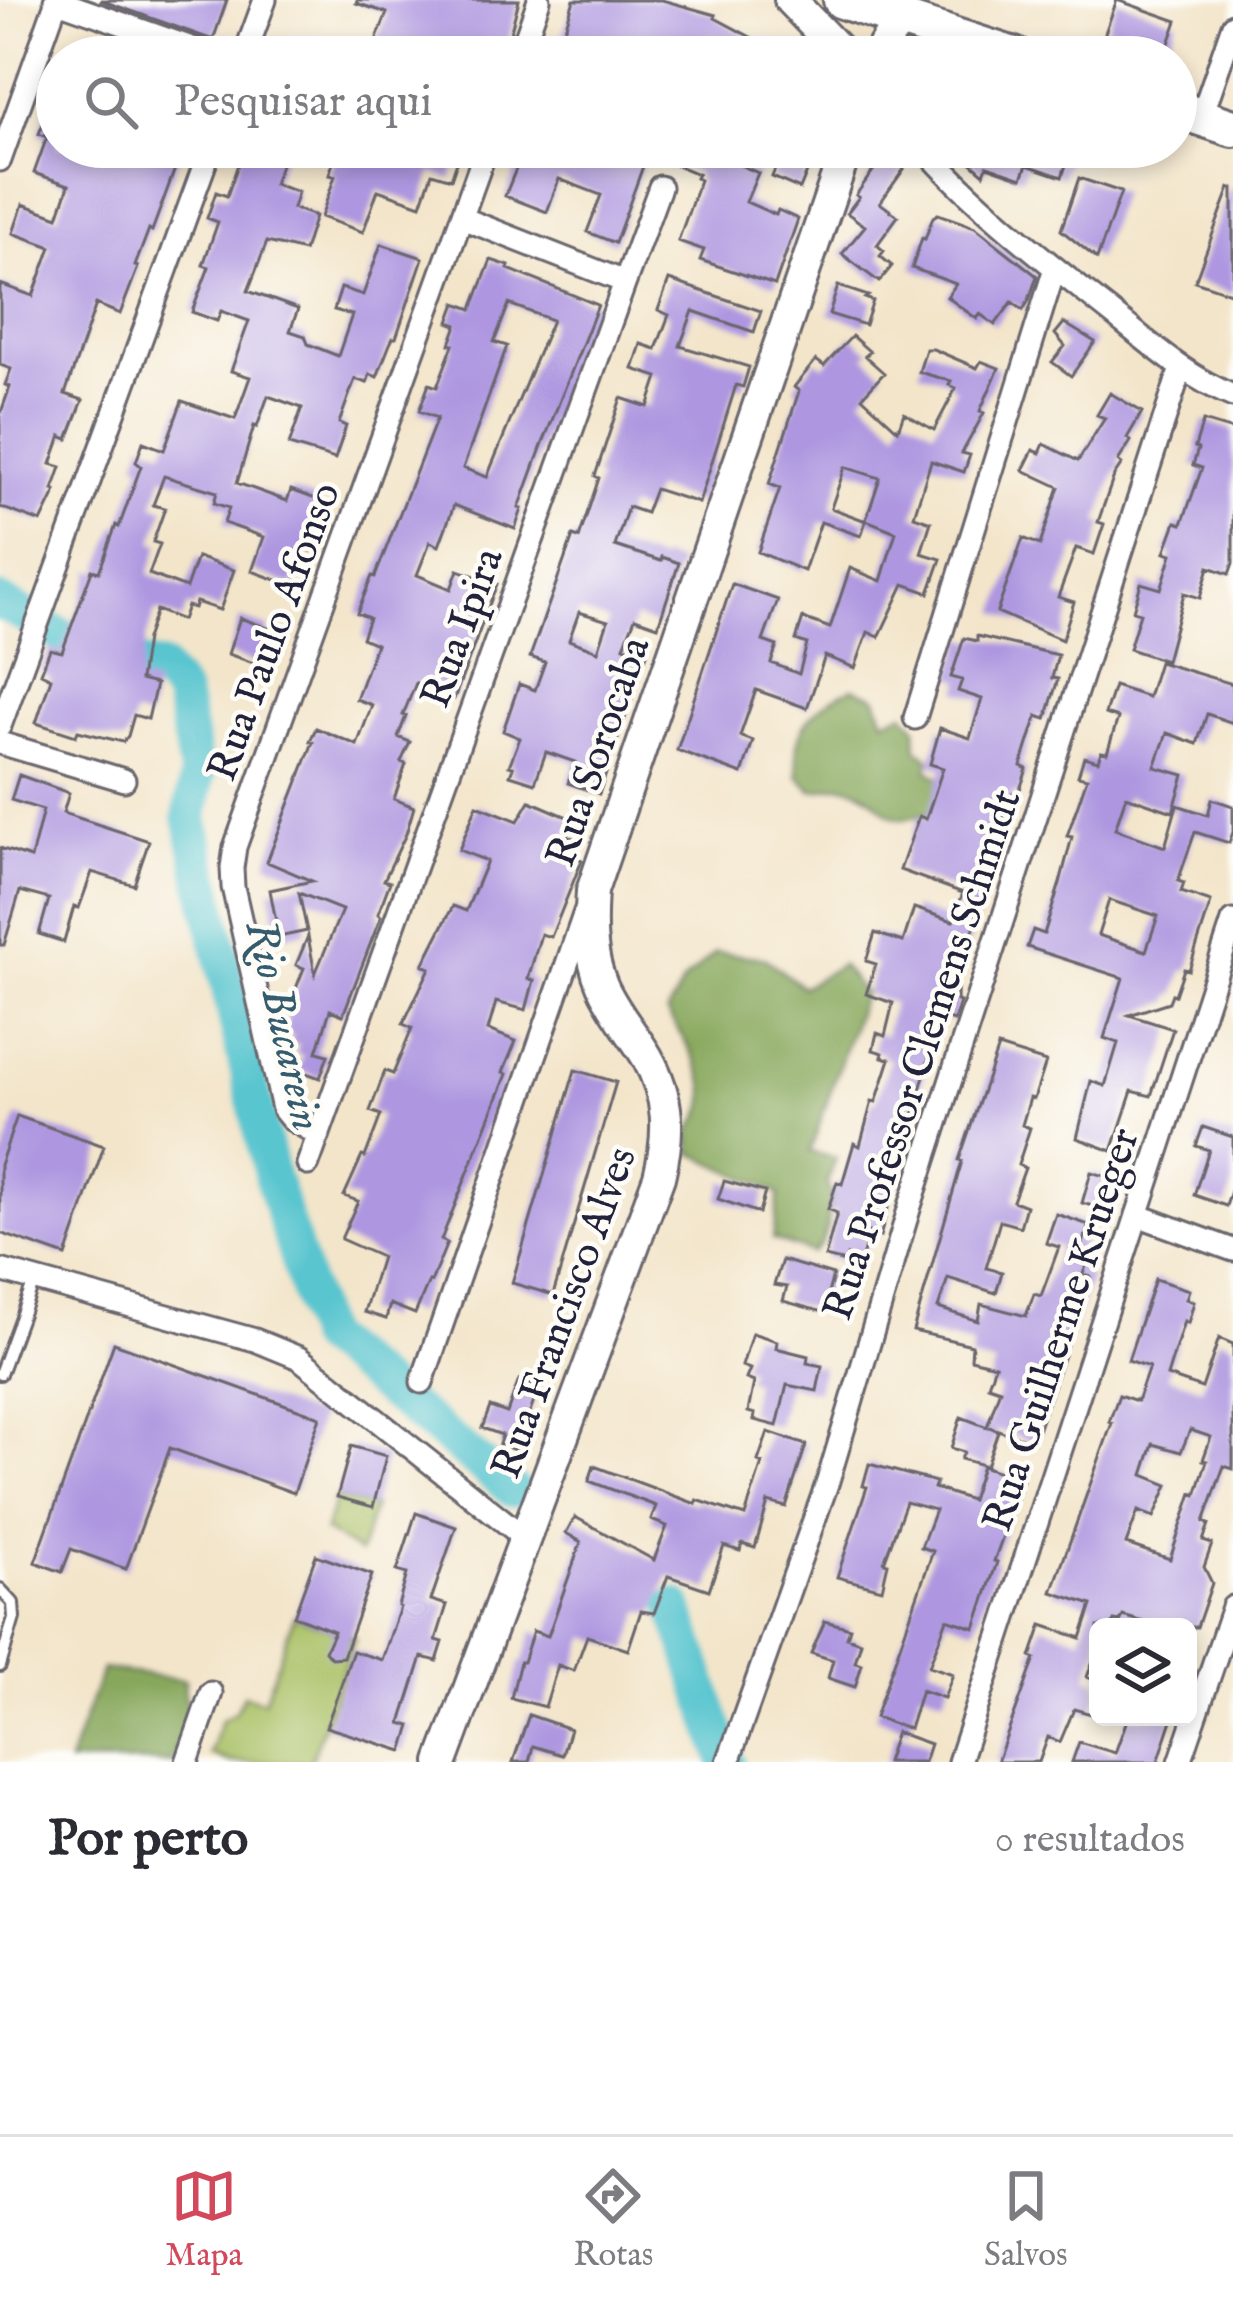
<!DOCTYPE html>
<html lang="pt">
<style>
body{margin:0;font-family:"IM FELL English",serif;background:#f7f7f7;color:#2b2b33}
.controls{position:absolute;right:36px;bottom:36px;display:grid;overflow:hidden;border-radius:18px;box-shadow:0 6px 18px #0003}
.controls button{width:108px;height:108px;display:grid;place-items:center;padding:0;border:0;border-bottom:3px solid #e1e1e2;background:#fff;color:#2b2b33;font:60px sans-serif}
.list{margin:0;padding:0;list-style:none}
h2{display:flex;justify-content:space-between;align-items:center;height:156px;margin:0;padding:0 48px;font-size:51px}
h2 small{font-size:39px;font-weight:400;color:#7c7c81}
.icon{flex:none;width:66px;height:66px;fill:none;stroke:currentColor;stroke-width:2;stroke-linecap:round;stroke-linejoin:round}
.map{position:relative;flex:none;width:1233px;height:1762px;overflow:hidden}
.search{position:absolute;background:#fff;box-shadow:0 6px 18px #0003;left:36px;right:36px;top:36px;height:132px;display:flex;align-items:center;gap:30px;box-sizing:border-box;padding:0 42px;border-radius:66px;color:#7c7c81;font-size:45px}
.sheet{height:372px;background:#fff}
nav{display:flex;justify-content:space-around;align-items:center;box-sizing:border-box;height:168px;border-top:3px solid #e1e1e2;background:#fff;font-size:33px;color:#7c7c81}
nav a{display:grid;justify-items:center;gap:6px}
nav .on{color:#d1495b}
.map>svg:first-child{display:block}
.green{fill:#aac166;stroke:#667250;stroke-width:3}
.forest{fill:#87a75b;stroke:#54644b;stroke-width:3}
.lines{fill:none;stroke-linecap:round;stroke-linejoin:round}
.river{stroke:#58c5cf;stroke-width:36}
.building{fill:#ae97e0;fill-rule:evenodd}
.service-casing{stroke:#6b666d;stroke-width:16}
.minor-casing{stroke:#6b666d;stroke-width:27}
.secondary-casing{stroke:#6b666d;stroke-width:36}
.primary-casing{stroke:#6b666d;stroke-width:42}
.service{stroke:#fff;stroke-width:10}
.minor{stroke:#fff;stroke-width:21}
.secondary{stroke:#fff;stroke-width:30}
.primary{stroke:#fff;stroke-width:36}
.labels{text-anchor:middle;stroke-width:9;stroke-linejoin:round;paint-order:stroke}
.street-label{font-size:42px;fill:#22223b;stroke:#fdfcf7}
.water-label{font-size:45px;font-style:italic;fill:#355b6f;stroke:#fdfcf7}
</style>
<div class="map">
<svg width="1233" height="1762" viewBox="0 0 1233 1762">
<rect width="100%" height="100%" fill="#fdfcf7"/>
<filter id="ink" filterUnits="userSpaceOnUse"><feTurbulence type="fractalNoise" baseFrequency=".00833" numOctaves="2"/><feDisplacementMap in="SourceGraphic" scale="24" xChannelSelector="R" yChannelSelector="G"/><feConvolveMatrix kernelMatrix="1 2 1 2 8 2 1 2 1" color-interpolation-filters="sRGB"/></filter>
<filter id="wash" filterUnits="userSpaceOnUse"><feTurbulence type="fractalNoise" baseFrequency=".004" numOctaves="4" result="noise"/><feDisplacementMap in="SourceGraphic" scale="48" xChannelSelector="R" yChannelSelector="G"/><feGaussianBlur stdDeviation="2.7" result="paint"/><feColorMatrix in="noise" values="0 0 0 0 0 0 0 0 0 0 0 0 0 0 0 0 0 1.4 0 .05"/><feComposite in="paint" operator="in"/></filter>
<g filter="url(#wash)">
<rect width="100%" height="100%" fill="#f3e5ca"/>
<!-- green -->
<path class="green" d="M 336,1497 L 373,1507 L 360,1553 L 325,1531 Z
M 294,1616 L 355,1638 L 310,1762 L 231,1762 L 210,1754 L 221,1720 L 235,1712 L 244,1695 L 264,1701 Z"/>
<!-- forest -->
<path class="forest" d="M 853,688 L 876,697 L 884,720 L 904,713 L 916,727 L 917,749 L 929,758 L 928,770 L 942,779 L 941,807 C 875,839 892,793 843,786 C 834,785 822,790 813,791 L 798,776 C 798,767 795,754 797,745 C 803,715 828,699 853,688 Z
M 716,952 L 765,958 L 802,987 L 841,965 L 864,993 L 810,1152 L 836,1158 L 827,1183 L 831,1195 L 827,1228 L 821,1244 L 812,1253 L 773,1239 L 779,1194 L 692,1153 C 686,1122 696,1130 703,1109 C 714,1077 682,1039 667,1012 L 683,982 Z
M 102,1669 L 185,1680 L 184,1696 L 191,1710 L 172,1762 L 69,1762 Z"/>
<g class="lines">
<!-- river -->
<path class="river" d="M 0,602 L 97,655 L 161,669 L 181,694 L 197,776 L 190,818 L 272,1178 L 322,1338 L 513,1490
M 675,1606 L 727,1762"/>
</g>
<g id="blocks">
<!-- building -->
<path class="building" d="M 100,0 L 227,0 L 213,40 Z
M 357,0 L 519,0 L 504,57 L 388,57 L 372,51 L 387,13 L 356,3 Z
M 574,0 L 662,0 L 716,15 L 715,18 L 758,41 L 750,57 L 556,57 Z
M 1117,0 L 1177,21 L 1164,57 L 1135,57 L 1101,44 Z
M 55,114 L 57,114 L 57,147 L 183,147 L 152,231 L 149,229 L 135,266 L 138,267 L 120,314 L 96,304 L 65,394 L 83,400 L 68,439 L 61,436 L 51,464 L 61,467 L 53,490 L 56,491 L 41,522 L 0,507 L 0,415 L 10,387 L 5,385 L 11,369 L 0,365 L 0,284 L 33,296 L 51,247 L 13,233 L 23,204 L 58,217 L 69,185 L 34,173 L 47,137 L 39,134 L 45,116 L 53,118 Z
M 244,147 L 287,147 L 274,184 L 298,192 L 293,208 L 315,216 L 304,251 L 267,242 L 248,291 L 298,309 L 290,331 L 305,336 L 308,344 L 338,356 L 352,315 L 334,310 L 341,288 L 363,295 L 381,244 L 423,258 L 396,338 L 393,338 L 390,344 L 377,377 L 370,374 L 367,383 L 355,379 L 339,423 L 346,426 L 335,459 L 289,445 L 302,408 L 268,396 L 257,427 L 254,426 L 237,483 L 287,501 L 291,490 L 321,501 L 313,524 L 320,527 L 312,551 L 306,549 L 293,586 L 252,571 L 264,537 L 224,523 L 229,508 L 214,503 L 217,492 L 164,476 L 153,505 L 165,508 L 153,542 L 160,544 L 149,574 L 186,588 L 197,557 L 234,570 L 220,610 L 196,602 L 194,608 L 187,606 L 182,620 L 156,610 L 146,639 L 140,680 L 156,684 L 148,719 L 134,715 L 128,736 L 123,742 L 78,731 L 76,736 L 36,723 L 51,678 L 41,673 L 50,649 L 62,652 L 92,570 L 99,572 L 116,525 L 119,527 L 141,466 L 136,462 L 143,442 L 164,450 L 182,401 L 235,419 L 250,377 L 231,371 L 249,321 L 221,311 L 217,321 L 192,312 L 209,267 L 203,265 L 218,222 L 207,218 L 216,192 L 227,196 Z
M 395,147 L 462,147 L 451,179 L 432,173 L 421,205 L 378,190 L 363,232 L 321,217 L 335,176 L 329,175 L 337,150 L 354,155 L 356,148 L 391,159 Z
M 525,147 L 650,147 L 615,243 L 587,232 L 601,195 L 559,179 L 547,212 L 505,196 Z
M 684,147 L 699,147 L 758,173 L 746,202 L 776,215 L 778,210 L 798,219 L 775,285 L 700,260 L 704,250 L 678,241 L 700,180 L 696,178 L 698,174 L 676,165 Z
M 784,147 L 817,147 L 800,189 L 772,177 Z
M 953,147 L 1072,147 L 1062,177 L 1027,165 L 1022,178 L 987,166 L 984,174 Z
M 885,154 L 904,169 L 880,203 L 898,216 L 877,245 L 884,251 L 880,256 L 892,266 L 879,282 L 842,254 L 865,226 L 847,213 L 859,197 L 856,195 Z
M 1079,178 L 1121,192 L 1097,259 L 1061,230 Z
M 1230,188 L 1233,188 L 1233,294 L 1195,281 Z
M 938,214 L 975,227 L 1037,276 L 1029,300 L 1023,310 L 1012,302 L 995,325 L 980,314 L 977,319 L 947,297 L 956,284 L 912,268 L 922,238 L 925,239 L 933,217 Z
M 491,260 L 509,266 L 508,269 L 598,305 L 541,448 L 519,508 L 522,509 L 515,529 L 454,505 L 439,546 L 430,542 L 417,575 L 451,589 L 458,570 L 497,584 L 454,699 L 416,683 L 403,715 L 406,716 L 398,737 L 410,742 L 401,762 L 406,764 L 394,799 L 414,807 L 406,834 L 384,880 L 390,882 L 378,914 L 381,916 L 343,1015 L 330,1010 L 317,1052 L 328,1055 L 320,1078 L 298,1070 L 303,1056 L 296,1054 L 299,1045 L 291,1043 L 293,1036 L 288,1034 L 286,1023 L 293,1002 L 291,1001 L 304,968 L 296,965 L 308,936 L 315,974 L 342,910 L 299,893 L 307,931 L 279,937 L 270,890 L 312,881 L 267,862 L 313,742 L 310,741 L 316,728 L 357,745 L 372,705 L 356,699 L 376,644 L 362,638 L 369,618 L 357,613 L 372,576 L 375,577 L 437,418 L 419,411 L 429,384 L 437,387 L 453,345 L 450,344 L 457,325 L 449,322 L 456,303 L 472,309 ZM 509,304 L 552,320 L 487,477 L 463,468 L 507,346 L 494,342 Z
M 669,280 L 761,311 L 754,332 L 693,311 L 680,346 L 749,367 L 743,387 L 736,385 L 699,503 L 655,489 L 646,513 L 628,507 L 615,546 L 661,561 L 662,557 L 679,563 L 658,626 L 635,618 L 624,646 L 647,654 L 599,794 L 568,783 L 575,762 L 546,752 L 535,783 L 510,775 L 513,767 L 509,766 L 520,738 L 503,731 L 519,684 L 535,690 L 545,662 L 530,657 L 573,536 L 579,538 L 599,478 L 595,476 L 621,398 L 648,407 L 658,377 L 633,369 L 641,344 L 656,349 L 669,315 L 658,310 ZM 579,612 L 608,621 L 598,651 L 569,640 Z
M 838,286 L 868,296 L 865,298 L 873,301 L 865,325 L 829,314 Z
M 1064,323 L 1095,342 L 1071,376 L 1052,362 L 1065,346 L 1055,334 Z
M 852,336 L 870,352 L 865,356 L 884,373 L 862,397 L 898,430 L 904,413 L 934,430 L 956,388 L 949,385 L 951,381 L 919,372 L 926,349 L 933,349 L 977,368 L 981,361 L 999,368 L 980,411 L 984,413 L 962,453 L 970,455 L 964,472 L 931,461 L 914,516 L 931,522 L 921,553 L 941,559 L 929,593 L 904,584 L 879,637 L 868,632 L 855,668 L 825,656 L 807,708 L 756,690 L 740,736 L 753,741 L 742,774 L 677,750 L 732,584 L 778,600 L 763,641 L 777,646 L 771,663 L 799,674 L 807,644 L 796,640 L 803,618 L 830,628 L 850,568 L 881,581 L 896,532 L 866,520 L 880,478 L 845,467 L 831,508 L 866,521 L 861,536 L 821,522 L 804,571 L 758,552 L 780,488 L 769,484 L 799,391 L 794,387 L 816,360 L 824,366 Z
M 1110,393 L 1142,412 L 1127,438 L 1131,441 L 1118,461 L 1122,464 L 1114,476 L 1098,522 L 1104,524 L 1094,554 L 1076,548 L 1058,597 L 1074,602 L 1062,640 L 997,612 L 1023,538 L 1040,545 L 1059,487 L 1023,470 L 1033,450 L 1040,453 L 1044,444 L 1078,461 L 1105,418 L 1097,415 Z
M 1203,421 L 1233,430 L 1233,563 L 1229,574 L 1209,567 L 1200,598 L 1184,593 L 1166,661 L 1129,649 L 1140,613 L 1133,611 L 1141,583 L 1161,589 L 1172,554 L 1165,552 L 1176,522 L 1182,524 L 1202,468 L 1193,465 L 1198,449 L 1195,447 Z
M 240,618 L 268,628 L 266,637 L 275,640 L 268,668 L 228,654 Z
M 977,636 L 1058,655 L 1052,678 L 1058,679 L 1046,719 L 1037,716 L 1021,766 L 1027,769 L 1018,795 L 1013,793 L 984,867 L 994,870 L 965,954 L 958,952 L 957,1001 L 960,1002 L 954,1021 L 940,1017 L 880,1237 L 869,1232 L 861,1261 L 847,1256 L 845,1262 L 825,1257 L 837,1213 L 828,1209 L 837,1182 L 842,1184 L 854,1143 L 860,1146 L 872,1101 L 876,1102 L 890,1059 L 882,1057 L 883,1053 L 873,1050 L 877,1033 L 885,1036 L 893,1003 L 866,994 L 876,964 L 866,961 L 875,933 L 903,942 L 914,908 L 953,921 L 963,893 L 900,870 L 919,816 L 926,819 L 943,768 L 930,764 L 940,728 L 970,738 L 982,699 L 958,691 L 962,680 L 951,677 L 964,638 L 977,641 Z
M 1159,662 L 1233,684 L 1233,723 L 1207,714 L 1197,744 L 1167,733 L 1155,767 L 1184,775 L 1173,812 L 1126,796 L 1115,829 L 1165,847 L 1177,805 L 1208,815 L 1212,799 L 1233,806 L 1233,832 L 1229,843 L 1195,832 L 1178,881 L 1184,883 L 1181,892 L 1211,902 L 1189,970 L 1184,969 L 1175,995 L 1172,994 L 1169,1002 L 1129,1015 L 1173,1029 L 1151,1096 L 1132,1091 L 1112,1151 L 1077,1138 L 1091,1081 L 1105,1086 L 1118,1043 L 1104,1038 L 1123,978 L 1027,947 L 1033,930 L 1044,934 L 1060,883 L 1072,837 L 1067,836 L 1087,778 L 1078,776 L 1084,757 L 1098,761 L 1101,752 L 1107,753 L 1118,718 L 1105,714 L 1114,686 L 1148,697 ZM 1109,900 L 1158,916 L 1146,951 L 1098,935 Z
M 19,775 L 69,793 L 63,813 L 149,841 L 134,885 L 92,872 L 79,908 L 74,906 L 64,942 L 39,934 L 49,899 L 20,891 L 4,945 L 0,945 L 0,848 L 31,858 L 43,810 L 11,800 Z
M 530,801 L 572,819 L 574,822 L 567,836 L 573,838 L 567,853 L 582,860 L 551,937 L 541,934 L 528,979 L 534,980 L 526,1010 L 496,1002 L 488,1030 L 516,1041 L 503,1072 L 507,1074 L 441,1240 L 447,1243 L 431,1282 L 429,1281 L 415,1314 L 390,1304 L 386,1319 L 364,1312 L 381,1257 L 341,1239 L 358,1201 L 344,1196 L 362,1156 L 365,1157 L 381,1115 L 370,1111 L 385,1071 L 393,1074 L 412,1028 L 403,1024 L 430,968 L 423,965 L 453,906 L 466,911 L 487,861 L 459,850 L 477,805 L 518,821 Z
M 998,1047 L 1046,1062 L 1034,1099 L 1030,1098 L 1022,1125 L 1030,1128 L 1018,1165 L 1025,1168 L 1013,1201 L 1026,1206 L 1020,1227 L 1000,1221 L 986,1268 L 1002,1272 L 996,1293 L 948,1278 L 938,1308 L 978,1321 L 981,1304 L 1026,1316 L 1034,1294 L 1041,1296 L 1059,1247 L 1046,1243 L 1056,1214 L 1089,1225 L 1078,1258 L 1088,1261 L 1083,1274 L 1091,1277 L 1034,1442 L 989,1427 L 998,1431 L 986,1466 L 961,1459 L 964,1452 L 951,1448 L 961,1417 L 987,1427 L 1000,1389 L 988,1385 L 995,1365 L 971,1359 L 972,1345 L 913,1331 L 962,1161 L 959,1160 Z
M 575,1070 L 616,1082 L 553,1295 L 512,1283 Z
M 17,1116 L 104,1146 L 66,1256 L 0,1233 L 0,1165 Z
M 1203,1127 L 1233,1137 L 1233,1185 L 1226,1206 L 1194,1195 L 1209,1150 L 1196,1146 Z
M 1091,1172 L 1115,1179 L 1106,1210 L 1082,1203 Z
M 724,1181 L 765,1192 L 759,1213 L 718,1199 Z
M 782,1260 L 833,1275 L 823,1312 L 783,1301 L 787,1287 L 774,1285 Z
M 1155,1279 L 1189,1290 L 1186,1299 L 1194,1302 L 1188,1323 L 1184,1321 L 1167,1376 L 1202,1388 L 1219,1338 L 1233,1344 L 1233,1469 L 1224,1466 L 1204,1522 L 1209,1524 L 1203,1541 L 1212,1544 L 1204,1567 L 1212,1583 L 1197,1627 L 1161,1627 L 1123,1616 L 1120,1622 L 1114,1621 L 1112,1627 L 1098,1627 L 1098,1647 L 1087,1677 L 1098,1681 L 1098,1694 L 1091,1714 L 1074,1709 L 1060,1742 L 1048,1737 L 1039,1762 L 997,1762 L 1035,1659 L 1031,1657 L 1042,1625 L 1081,1638 L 1092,1605 L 1052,1592 L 1112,1423 L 1109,1422 L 1119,1395 L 1137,1401 L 1149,1367 L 1128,1360 ZM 1190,1430 L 1211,1437 L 1203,1460 L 1207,1461 L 1196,1495 L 1192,1493 L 1170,1559 L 1126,1544 L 1138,1511 L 1154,1517 L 1168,1485 L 1143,1475 L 1153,1444 L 1181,1452 Z
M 752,1333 L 777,1341 L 776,1348 L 808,1356 L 807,1363 L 822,1366 L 817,1391 L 787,1385 L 777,1426 L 754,1420 L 755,1414 L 748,1412 L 754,1382 L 746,1379 L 750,1369 L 742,1366 Z
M 114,1343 L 320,1417 L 294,1493 L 170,1448 L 126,1569 L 71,1549 L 62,1572 L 35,1562 Z
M 519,1380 L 539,1387 L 527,1421 L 531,1422 L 520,1452 L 499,1444 L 502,1435 L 482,1428 L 490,1407 L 507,1413 Z
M 768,1432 L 806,1445 L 786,1507 L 768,1502 L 755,1548 L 742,1544 L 740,1551 L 724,1546 L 709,1590 L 668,1576 L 654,1613 L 641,1611 L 628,1650 L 587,1636 L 574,1671 L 558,1665 L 545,1707 L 511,1698 L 520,1662 L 523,1662 L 533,1631 L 548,1636 L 581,1542 L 566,1533 L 575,1517 L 654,1560 L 667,1526 L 651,1520 L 656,1506 L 589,1481 L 594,1466 L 696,1504 L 697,1500 L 745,1516 L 762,1463 L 758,1461 Z
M 351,1446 L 386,1456 L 373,1507 L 337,1497 Z
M 869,1464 L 936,1482 L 934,1488 L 971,1500 L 982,1466 L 1023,1480 L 994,1561 L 997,1562 L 975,1628 L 947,1619 L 929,1666 L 953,1674 L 944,1698 L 921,1690 L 909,1729 L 875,1717 L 933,1551 L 921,1547 L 935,1510 L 906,1502 L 884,1562 L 888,1563 L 882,1589 L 837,1577 L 867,1487 L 863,1486 Z
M 416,1513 L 456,1527 L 431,1600 L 447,1605 L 436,1640 L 443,1642 L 437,1661 L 422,1657 L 401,1723 L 411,1726 L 403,1751 L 326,1727 L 353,1651 L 382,1660 L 400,1607 L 398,1606 L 407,1574 L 397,1571 Z
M 316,1555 L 372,1575 L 343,1657 L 331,1658 L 325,1651 L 334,1631 L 294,1616 Z
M 825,1621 L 850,1628 L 847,1637 L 861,1642 L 855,1662 L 862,1664 L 855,1687 L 828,1678 L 833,1660 L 811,1653 Z
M 529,1715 L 570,1729 L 562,1755 L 533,1746 L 529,1762 L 513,1762 Z
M 1128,1717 L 1173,1717 L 1158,1762 L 1072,1762 L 1079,1742 L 1115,1753 Z
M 896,1732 L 930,1744 L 924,1762 L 886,1762 Z"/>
</g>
</g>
<g filter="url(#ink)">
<use href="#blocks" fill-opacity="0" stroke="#6b666d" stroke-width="3"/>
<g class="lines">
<defs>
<path id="service" d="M 0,1374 L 34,1281
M 0,1589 L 13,1603 L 14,1618 L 0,1666"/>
<path id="minor" d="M 55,0 L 217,57
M 244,57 L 265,0
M 519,57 L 539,0
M 1201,118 L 1233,25
M 923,147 C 976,207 1041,257 1104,307 C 1145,339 1184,376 1233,396
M 0,160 L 57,0
M 625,282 L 660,187
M 915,718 L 1055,268
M 0,726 L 211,147
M 0,743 L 124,780
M 319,1135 L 291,1119 L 283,1109 L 233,887 L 232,868 L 235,847 L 487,147
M 308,1164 L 625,282 L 462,218
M 1137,1215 L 1233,1250
M 0,1270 L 255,1340 L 299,1358 L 525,1538
M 422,1382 L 585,912
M 187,1762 L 211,1693
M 728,1762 L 828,1481 L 910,1206 L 1181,368
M 959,1762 L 1233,921
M 1180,1762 L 1233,1607"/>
<path id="secondary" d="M 790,0 L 845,57
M 877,57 L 891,33 L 903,20
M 442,1762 L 659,1177 C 670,1133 670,1098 647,1057 C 633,1033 613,1011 602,985 C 589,954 590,923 592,891 L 847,147"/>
<path id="primary" d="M 842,0 L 1017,57
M 1176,109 L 1233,128"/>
</defs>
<!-- service casing -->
<use href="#service" class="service-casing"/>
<!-- minor casing -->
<use href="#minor" class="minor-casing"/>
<!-- secondary casing -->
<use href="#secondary" class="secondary-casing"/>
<!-- primary casing -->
<use href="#primary" class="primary-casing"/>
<!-- service -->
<use href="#service" class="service"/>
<!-- minor -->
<use href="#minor" class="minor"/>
<!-- secondary -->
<use href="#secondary" class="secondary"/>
<!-- primary -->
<use href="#primary" class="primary"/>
</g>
</g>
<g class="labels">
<!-- street labels -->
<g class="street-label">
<text transform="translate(460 627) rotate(-70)" y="15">Rua Ipira</text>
<text transform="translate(272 631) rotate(-70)" y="15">Rua Paulo Afonso</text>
<text transform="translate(596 751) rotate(-71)" y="15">Rua Sorocaba</text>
<text transform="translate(920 1054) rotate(-72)" y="15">Rua Professor Clemens Schmidt</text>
<text transform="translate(562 1312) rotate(-70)" y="15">Rua Francisco Alves</text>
<text transform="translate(1059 1329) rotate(-72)" y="15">Rua Guilherme Krueger</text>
</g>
<!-- water labels -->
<g class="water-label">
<text transform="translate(286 1025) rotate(77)" y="16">Rio Bucarein</text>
</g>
</g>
</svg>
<div class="controls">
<button><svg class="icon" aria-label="layers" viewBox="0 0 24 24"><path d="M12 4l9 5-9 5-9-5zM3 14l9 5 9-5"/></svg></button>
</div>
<div class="search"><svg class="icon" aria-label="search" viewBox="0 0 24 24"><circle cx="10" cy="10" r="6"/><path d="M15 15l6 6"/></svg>Pesquisar aqui</div>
</div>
<section class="sheet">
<h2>Por perto<small>0 resultados</small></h2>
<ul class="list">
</ul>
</section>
<nav>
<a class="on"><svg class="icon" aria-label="map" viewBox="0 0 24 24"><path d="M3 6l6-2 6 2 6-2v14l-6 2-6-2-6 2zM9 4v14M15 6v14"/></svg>Mapa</a>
<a><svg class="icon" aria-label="directions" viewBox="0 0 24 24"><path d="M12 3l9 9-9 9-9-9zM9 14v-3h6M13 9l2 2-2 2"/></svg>Rotas</a>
<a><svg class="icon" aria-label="saved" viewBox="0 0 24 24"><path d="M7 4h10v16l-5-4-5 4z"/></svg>Salvos</a>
</nav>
